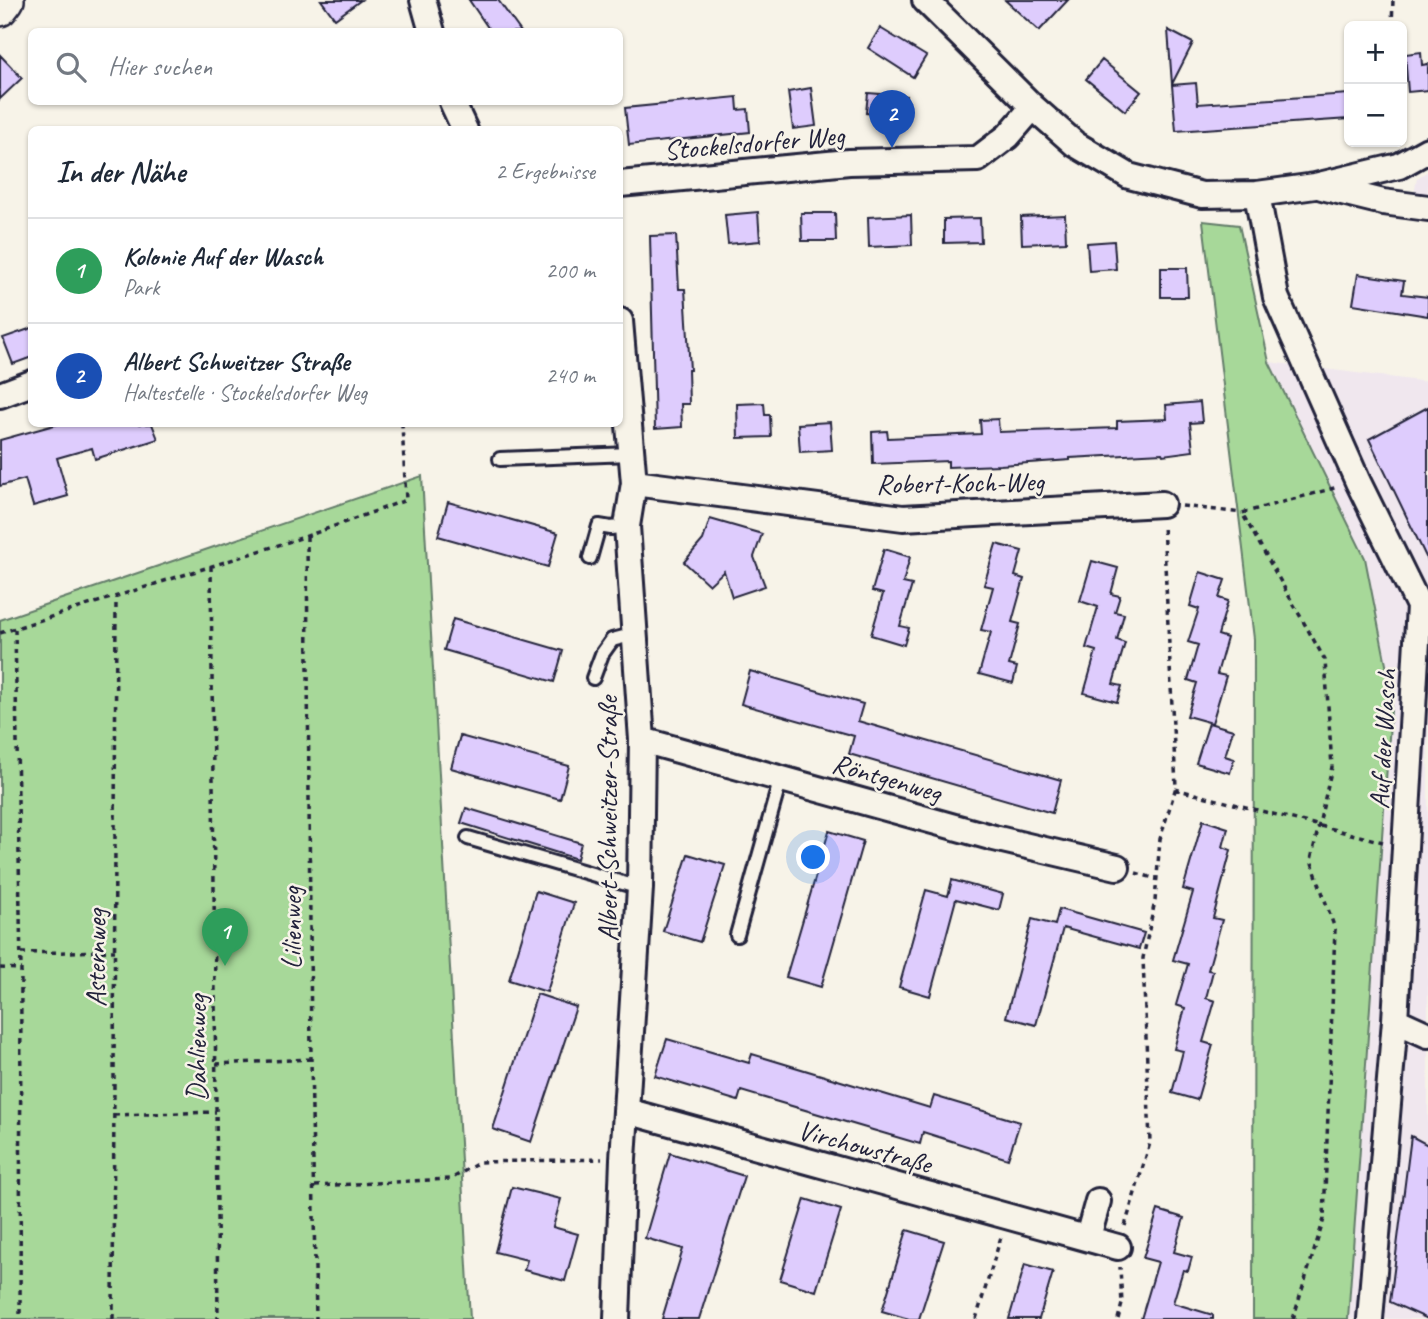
<!DOCTYPE html>
<html lang="de">
<meta charset="utf-8">
<style>
body{margin:0;font-family:Caveat,sans-serif;background:#f6f6f7;color:#1f2937}
.controls{position:absolute;right:21px;top:21px;display:grid;overflow:hidden;border-radius:10px;box-shadow:0 2px 5px #0004}
.controls button{width:63px;height:63px;display:grid;place-items:center;padding:0;border:0;border-bottom:2px solid #e0e1e3;background:#fff;color:#1f2937;font:35px sans-serif}
.you{position:absolute;left:814px;top:858px;width:24px;height:24px;margin:-18px;border:5px solid #fff;border-radius:50%;background:#1a73e8;box-shadow:0 0 0 10px #1a73e833}
.badge{display:grid;place-items:center;width:46px;height:46px;border-radius:50%;background:#111827;color:#fff;font-size:23px;font-weight:700}
.pin{position:absolute;translate:-50% -58px;filter:drop-shadow(0 2px 4px #0008)}
.pin::after{content:'';position:absolute;top:37px;width:24px;height:21px;background:inherit;clip-path:polygon(0 0,100% 0,50% 100%)}
.list{margin:0;padding:0;list-style:none}
h2{display:flex;justify-content:space-between;align-items:center;height:91px;margin:0;padding:0 28px;font-size:30px}
h2 small{font-size:23px;font-weight:400;color:#747a83}
.list li{display:grid;grid-template-columns:46px 1fr auto;gap:21px;align-items:center;box-sizing:border-box;height:105px;padding:0 28px;border-top:2px solid #e0e1e3}
.list b{display:block;font-size:26px;white-space:nowrap}
.list p{margin:0;font-size:23px;white-space:nowrap;color:#747a83}
.list em{font-size:23px;font-style:normal;color:#747a83}
.icon{flex:none;width:38px;height:38px;fill:none;stroke:currentColor;stroke-width:2;stroke-linecap:round;stroke-linejoin:round}
.map{position:relative;flex:none;width:1428px;height:1319px;overflow:hidden}
.search{position:absolute;background:#fff;box-shadow:0 2px 5px #0004;left:28px;top:28px;width:595px;height:77px;display:flex;align-items:center;gap:18px;box-sizing:border-box;padding:0 24px;border-radius:10px;color:#747a83;font-size:26px}
.panel{position:absolute;background:#fff;box-shadow:0 2px 5px #0004;left:28px;top:126px;width:595px;height:301px;border-radius:10px}
.map>svg:first-child{display:block}
.built{fill:#f0e7ee}
.green{fill:#a7d899;stroke:#647d6a;stroke-width:2}
.building{fill:#deccfd;stroke:#22223b;stroke-width:2}
.lines{fill:none;stroke-linecap:round;stroke-linejoin:round}
.lane-casing{stroke:#22223b;stroke-width:18}
.street-casing{stroke:#22223b;stroke-width:30}
.secondary-casing{stroke:#22223b;stroke-width:38}
.path{stroke:#22223b;stroke-width:3.5;stroke-dasharray:5 5;stroke-linecap:butt}
.lane{stroke:#f7f3e8;stroke-width:12}
.street{stroke:#f7f3e8;stroke-width:24}
.secondary{stroke:#f7f3e8;stroke-width:33}
.labels{text-anchor:middle;stroke-width:5;stroke-linejoin:round;paint-order:stroke}
.street-label{font-size:28px;fill:#22223b;stroke:#f7f3e8}
</style>
<div class="map">
<svg width="1428" height="1319" viewBox="0 0 1428 1319">
<rect width="100%" height="100%" fill="#f7f3e8"/>
<filter id="ink" filterUnits="userSpaceOnUse"><feTurbulence type="fractalNoise" baseFrequency=".0143" numOctaves="2"/><feDisplacementMap in="SourceGraphic" scale="14" xChannelSelector="R" yChannelSelector="G"/><feConvolveMatrix kernelMatrix="1 2 1 2 8 2 1 2 1" color-interpolation-filters="sRGB"/></filter>
<g filter="url(#ink)">
<!-- built -->
<path class="built" d="M 1428,171 L 1428,196 L 1414,194 L 1417,178 Z
M 1269,362 L 1428,382 L 1428,1319 L 1348,1319 L 1392,695 Z"/>
<!-- green -->
<path class="green" d="M 1203,221 L 1239,225 L 1269,362 L 1365,558 L 1392,695 L 1348,1319 L 1253,1319 L 1254,639 Z
M 422,476 L 470,1319 L 0,1319 L 0,620 Z"/>
<!-- building -->
<path class="building" d="M 321,0 L 361,0 L 335,19 Z
M 469,0 L 498,0 L 521,32 L 491,32 Z
M 1005,0 L 1068,0 L 1039,31 Z
M 880,28 L 926,56 L 913,77 L 868,48 Z
M 1168,30 L 1193,43 L 1172,84 Z
M 1421,52 L 1422,65 L 1428,64 L 1428,90 L 1408,92 L 1405,54 Z
M 0,55 L 22,78 L 0,99 Z
M 1102,60 L 1141,92 L 1125,111 L 1086,79 Z
M 1196,83 L 1198,104 L 1349,94 L 1349,119 L 1176,131 L 1172,85 Z
M 811,88 L 816,126 L 793,129 L 788,92 Z
M 868,93 L 906,96 L 904,121 L 883,119 L 883,115 L 866,113 Z
M 737,97 L 738,110 L 748,109 L 750,132 L 629,145 L 625,108 Z
M 758,212 L 760,241 L 728,244 L 725,215 Z
M 801,213 L 835,213 L 836,241 L 802,241 Z
M 911,215 L 912,245 L 869,247 L 868,217 Z
M 1065,215 L 1066,242 L 1022,244 L 1021,217 Z
M 980,218 L 981,242 L 944,243 L 944,219 Z
M 676,235 L 679,289 L 685,289 L 690,370 L 688,370 L 689,404 L 681,404 L 682,427 L 655,429 L 650,236 Z
M 1114,241 L 1116,269 L 1089,271 L 1087,243 Z
M 1161,268 L 1187,268 L 1188,297 L 1161,297 Z
M 1358,274 L 1404,281 L 1402,294 L 1428,297 L 1428,316 L 1353,304 Z
M 32,328 L 32,357 L 13,364 L 3,338 Z
M 1200,402 L 1202,422 L 1190,423 L 1193,451 L 1163,455 L 1162,453 L 1070,458 L 1070,460 L 1000,465 L 948,467 L 948,461 L 873,464 L 872,432 L 887,431 L 888,438 L 981,434 L 980,420 L 998,419 L 999,432 L 1117,428 L 1117,421 L 1167,419 L 1166,405 Z
M 764,403 L 765,415 L 770,415 L 771,437 L 738,438 L 737,404 Z
M 1428,407 L 1428,561 L 1369,439 Z
M 830,422 L 832,450 L 800,452 L 798,424 Z
M 58,424 L 152,424 L 158,439 L 95,459 L 92,448 L 57,458 L 68,496 L 33,506 L 25,479 L 0,486 L 0,440 Z
M 448,502 L 558,533 L 548,567 L 438,536 Z
M 710,519 L 762,534 L 754,557 L 765,586 L 732,597 L 724,571 L 709,585 L 684,562 L 703,540 Z
M 996,544 L 1022,551 L 1015,576 L 1024,579 L 1012,622 L 1020,624 L 1009,665 L 1017,667 L 1013,683 L 979,674 L 991,632 L 981,630 L 993,587 L 984,585 Z
M 884,549 L 910,557 L 903,583 L 912,585 L 900,626 L 909,628 L 904,645 L 871,635 L 883,594 L 872,591 Z
M 1092,561 L 1118,568 L 1111,594 L 1120,596 L 1115,612 L 1124,614 L 1117,640 L 1125,643 L 1113,684 L 1122,686 L 1117,702 L 1084,693 L 1096,651 L 1086,648 L 1098,607 L 1080,601 Z
M 1200,572 L 1225,580 L 1219,598 L 1228,601 L 1218,635 L 1227,638 L 1217,674 L 1226,676 L 1212,723 L 1187,716 L 1197,683 L 1188,680 L 1198,645 L 1188,642 L 1199,609 L 1190,606 Z
M 453,619 L 563,651 L 554,682 L 444,650 Z
M 750,671 L 863,704 L 858,721 L 1061,780 L 1052,813 L 849,754 L 854,736 L 741,704 Z
M 1209,723 L 1233,730 L 1225,756 L 1234,759 L 1230,773 L 1196,763 Z
M 460,736 L 569,766 L 560,799 L 451,768 Z
M 466,808 L 581,843 L 577,859 L 461,823 Z
M 1203,820 L 1228,828 L 1223,847 L 1231,850 L 1213,918 L 1222,920 L 1208,970 L 1213,971 L 1206,998 L 1215,1001 L 1203,1042 L 1213,1045 L 1197,1100 L 1172,1093 L 1183,1051 L 1174,1049 L 1185,1008 L 1176,1005 L 1188,964 L 1173,960 L 1193,892 L 1183,889 Z
M 829,831 L 863,841 L 821,987 L 786,977 Z
M 688,854 L 725,865 L 700,942 L 663,931 Z
M 952,880 L 1003,894 L 999,910 L 956,899 L 930,996 L 899,987 L 926,890 L 948,896 Z
M 536,891 L 574,903 L 547,992 L 509,980 Z
M 1059,909 L 1144,933 L 1139,949 L 1063,928 L 1036,1025 L 1006,1017 L 1032,919 L 1055,925 Z
M 537,994 L 576,1007 L 531,1142 L 493,1129 Z
M 667,1039 L 749,1063 L 752,1054 L 930,1108 L 934,1096 L 1020,1122 L 1008,1159 L 923,1132 L 920,1144 L 741,1091 L 738,1101 L 655,1076 Z
M 1411,1136 L 1428,1145 L 1428,1319 L 1390,1302 Z
M 670,1153 L 744,1176 L 699,1319 L 662,1319 L 683,1249 L 645,1238 Z
M 512,1187 L 561,1199 L 553,1227 L 578,1234 L 565,1281 L 524,1270 L 527,1260 L 495,1252 Z
M 805,1199 L 841,1210 L 816,1291 L 780,1280 Z
M 1158,1210 L 1184,1218 L 1174,1252 L 1192,1257 L 1188,1271 L 1183,1270 L 1173,1303 L 1213,1315 L 1213,1319 L 1141,1319 L 1158,1262 L 1143,1258 Z
M 907,1230 L 944,1241 L 919,1319 L 909,1319 L 882,1311 Z
M 1025,1264 L 1053,1272 L 1039,1319 L 1009,1319 Z"/>
<g class="lines">
<defs>
<path id="lane" d="M 500,459 L 631,454
M 590,558 L 599,526 L 611,528 L 627,526
M 593,678 L 602,654 L 612,640 L 635,634
M 468,838 L 640,888
M 737,935 L 781,778"/>
<path id="street" d="M 423,0 L 432,32
M 925,0 L 1033,107 L 1075,144 L 1129,176 L 1202,195 L 1257,194 L 1315,186 L 1399,166 L 1428,150
M 452,102 L 465,130
M 620,184 L 849,162 L 978,159 L 1008,136 L 1033,107
M 1322,187 L 1383,202 L 1428,208
M 1257,194 L 1276,297 L 1358,482 L 1419,606 L 1395,1020 L 1370,1319
M 0,395 L 32,383
M 634,483 L 903,518 L 1162,504
M 642,740 L 994,838 L 1117,867
M 1395,1020 L 1428,1035
M 627,1111 L 1118,1247
M 1088,1237 L 1098,1201
M 617,1319 L 623,1159 L 640,888 L 642,740 L 627,526 L 634,483 L 620,321"/>
<path id="secondary" d="M 0,9 L 7,0"/>
</defs>
<!-- lane casing -->
<use href="#lane" class="lane-casing"/>
<!-- street casing -->
<use href="#street" class="street-casing"/>
<!-- secondary casing -->
<use href="#secondary" class="secondary-casing"/>
<!-- path -->
<path class="path" d="M 1392,26 L 1393,0
M 1182,506 L 1242,513
M 307,536 L 311,1059 L 316,1319
M 211,566 L 218,1319
M 15,629 L 21,969 L 20,1319
M 0,633 L 307,536 L 406,500 L 402,424
M 1175,789 L 1383,842
M 1136,873 L 1157,879
M 21,953 L 115,951
M 0,968 L 21,969
M 216,1064 L 311,1059
M 114,1115 L 216,1112
M 315,1186 L 451,1179 L 480,1162 L 602,1159
M 1125,1226 L 1150,1143 L 1143,958 L 1155,901 L 1160,839 L 1176,787 L 1163,524
M 113,1319 L 116,598
M 976,1319 L 1001,1237
M 1118,1319 L 1122,1304 L 1120,1267
M 1293,1319 L 1324,1219 L 1335,929 L 1311,860 L 1332,767 L 1325,660 L 1242,513 L 1338,487"/>
<!-- lane -->
<use href="#lane" class="lane"/>
<!-- street -->
<use href="#street" class="street"/>
<!-- secondary -->
<use href="#secondary" class="secondary"/>
</g>
</g>
<g class="labels">
<!-- street labels -->
<g class="street-label">
<text transform="translate(754 142) rotate(-5)" y="10">Stockelsdorfer Weg</text>
<text transform="translate(960 482) rotate(-1)" y="10">Robert-Koch-Weg</text>
<text transform="translate(1382 739) rotate(-87)" y="10">Auf der Wasch</text>
<text transform="translate(887 777) rotate(16)" y="10">Röntgenweg</text>
<text transform="translate(607 819) rotate(-90)" y="10">Albert-Schweitzer-Straße</text>
<text transform="translate(291 928) rotate(-90)" y="10">Lilienweg</text>
<text transform="translate(95 958) rotate(-90)" y="10">Asternweg</text>
<text transform="translate(196 1048) rotate(-90)" y="10">Dahlienweg</text>
<text transform="translate(865 1146) rotate(15)" y="10">Virchowstraße</text>
</g>
</g>
</svg>
<div class="controls">
<button>+</button>
<button>−</button>
</div>
<div class="you"></div>
<div class="pin badge" style="left:225px;top:966px;background:#2e9e5b">1</div>
<div class="pin badge" style="left:892px;top:148px;background:#1a4fb4">2</div>
<div class="search"><svg class="icon" aria-label="search" viewBox="0 0 24 24"><circle cx="10" cy="10" r="6"/><path d="M15 15l6 6"/></svg>Hier suchen</div>
<section class="panel">
<h2>In der Nähe<small>2 Ergebnisse</small></h2>
<ul class="list">
<li><span class="badge" style="background:#2e9e5b">1</span><div><b>Kolonie Auf der Wasch</b><p>Park</p></div><em>200 m</em></li>
<li><span class="badge" style="background:#1a4fb4">2</span><div><b>Albert Schweitzer Straße</b><p>Haltestelle · Stockelsdorfer Weg</p></div><em>240 m</em></li>
</ul>
</section>
</div>
